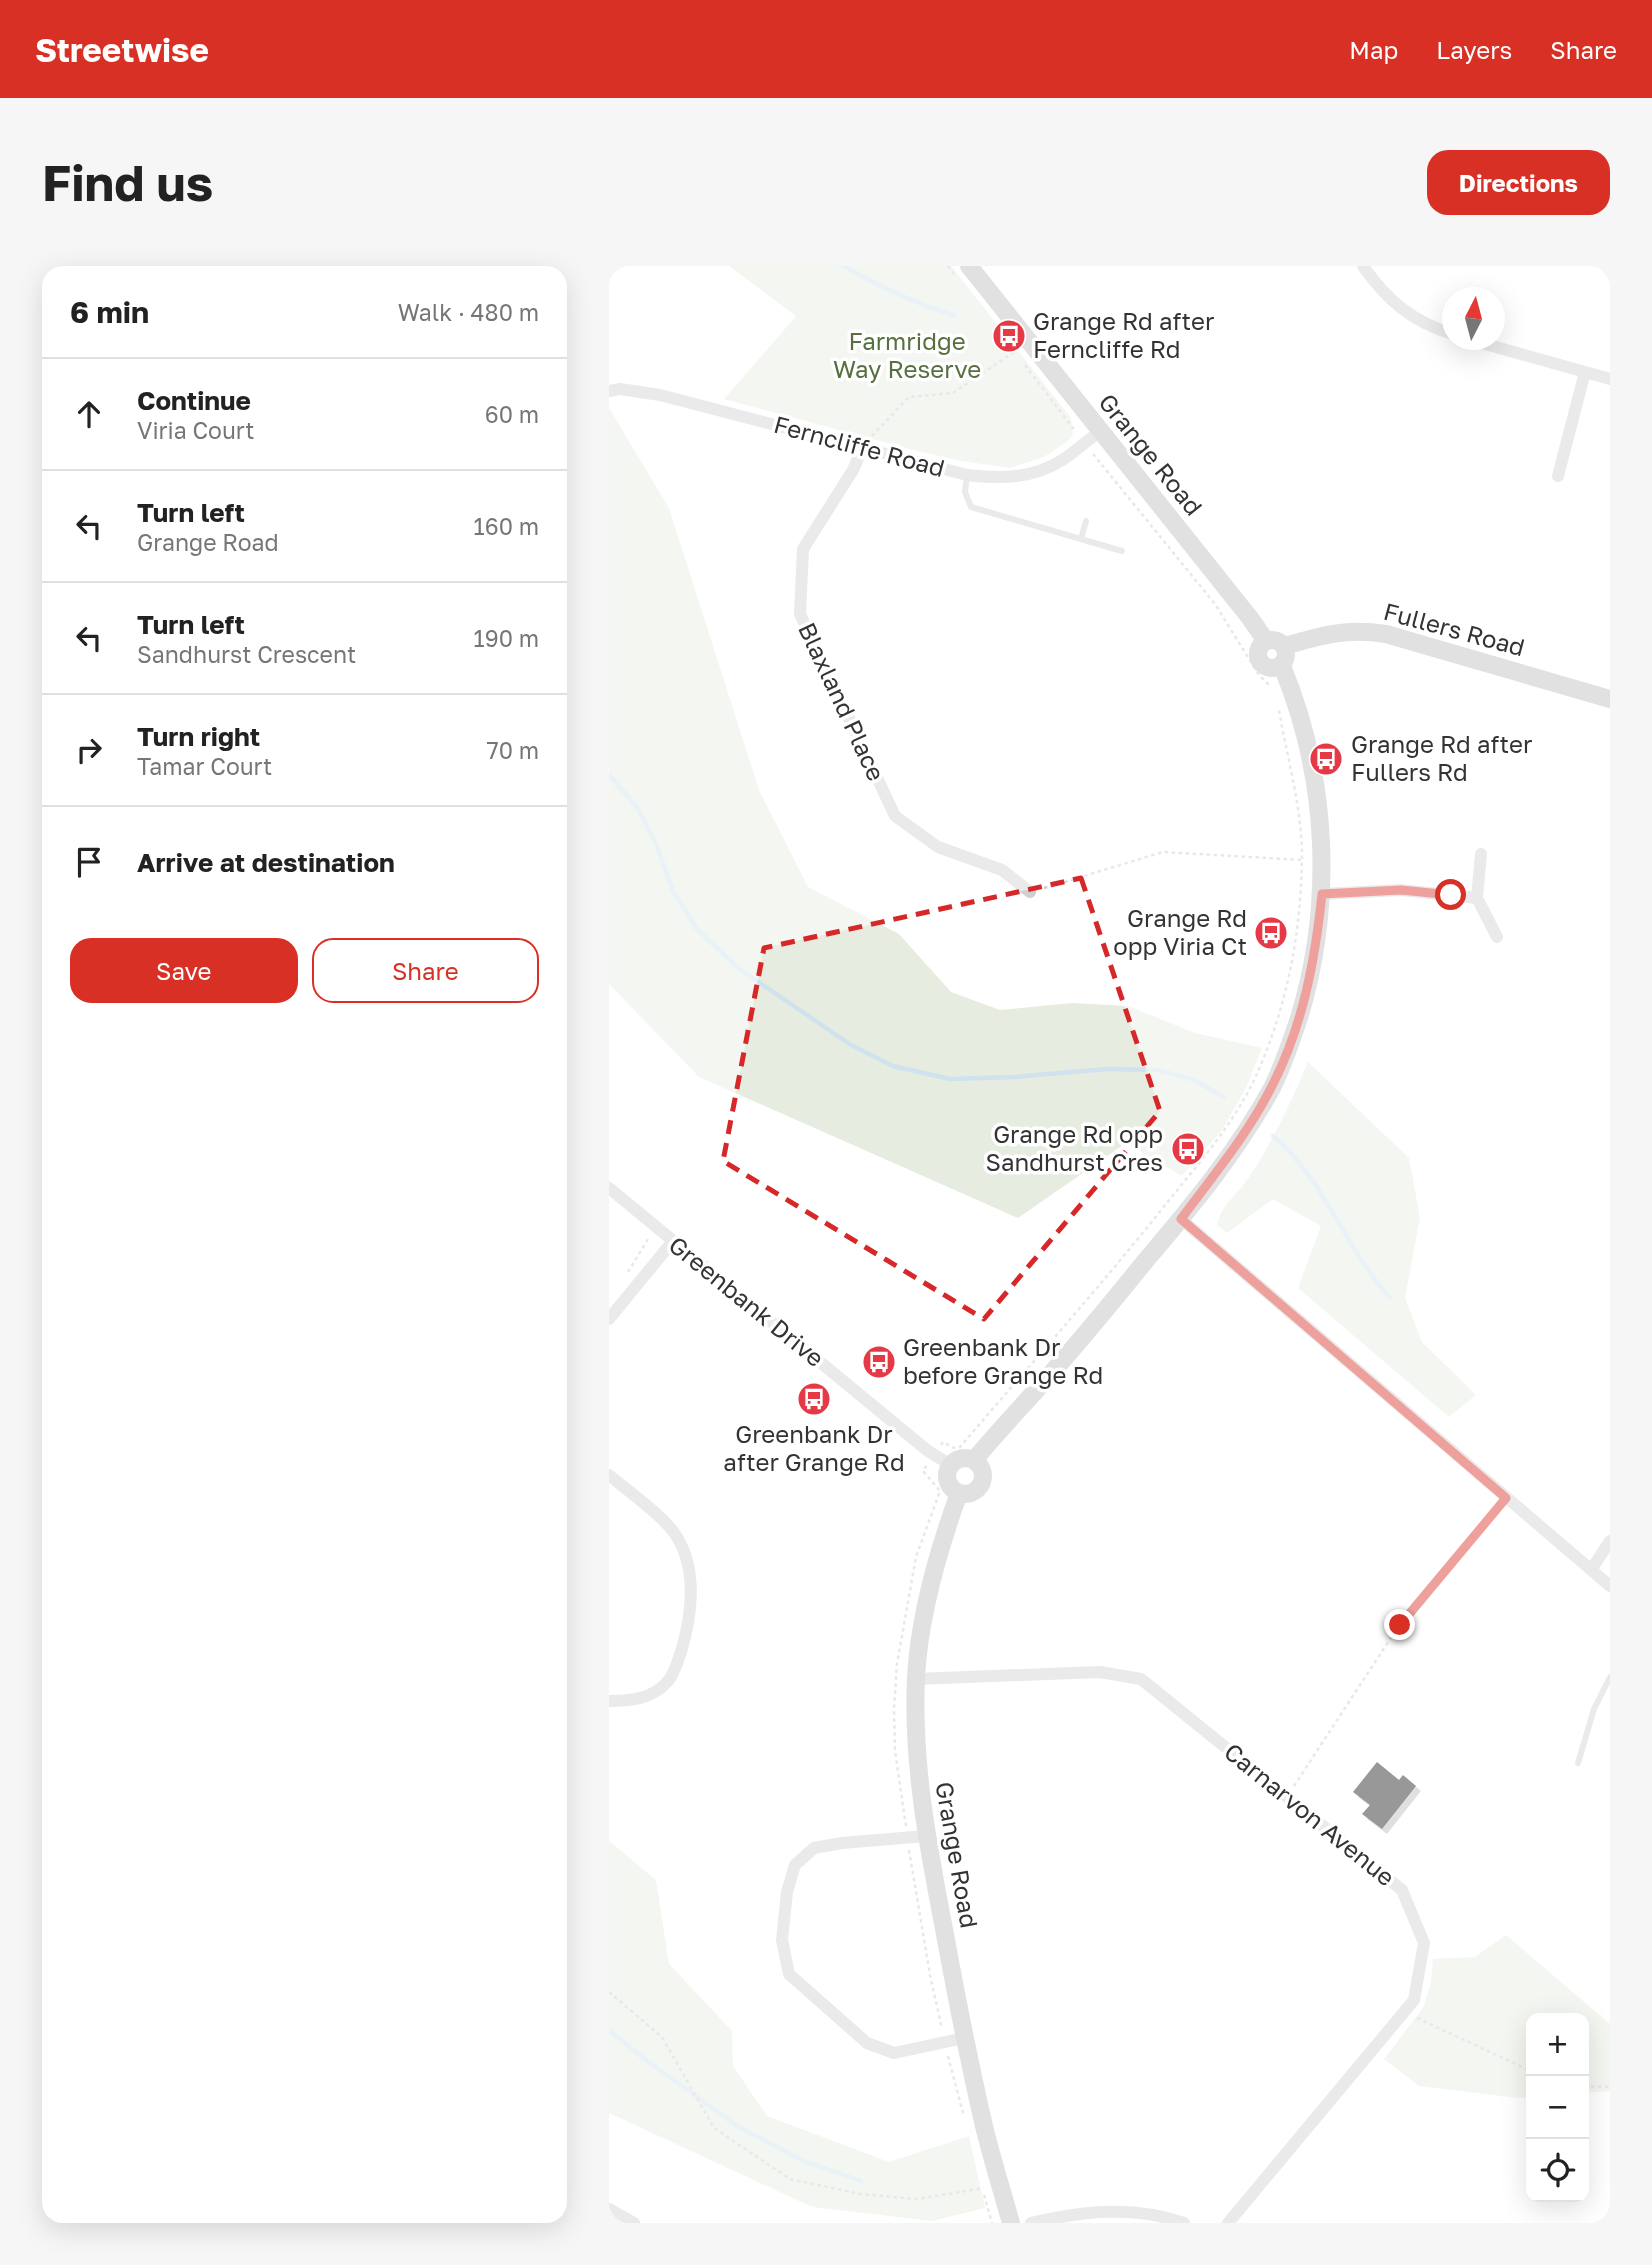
<!DOCTYPE html>
<meta charset="utf-8">
<style>
body{margin:0;font-family:"Golos Text",sans-serif;background:#f6f6f6;color:#222}
.controls{position:absolute;right:21px;bottom:21px;display:grid;overflow:hidden;border-radius:14px;box-shadow:0 7px 28px #0002}
.controls button{width:63px;height:63px;display:grid;place-items:center;padding:0;border:0;border-bottom:2px solid #e0e0e0;background:#fff;color:#222;font:35px sans-serif}
.compass{position:absolute;left:833px;top:21px;width:63px;height:63px;border-radius:50%;background:#fff;box-shadow:0 7px 28px #0002;rotate:6deg}
.stop{position:absolute;width:21px;height:21px;margin:-16px;border:5px solid #d93025;border-radius:50%;background:#fff}
.stop.end{background:#d93025;border-color:#fff;box-shadow:0 2px 7px #0008}
.list{margin:0;padding:0;list-style:none}
h2{display:flex;justify-content:space-between;align-items:center;height:91px;margin:0;padding:0 28px;font-size:30px}
h2 small{font-size:23px;font-weight:400;color:#767676}
.list li{display:grid;grid-template-columns:46px 1fr auto;gap:21px;align-items:center;box-sizing:border-box;height:112px;padding:0 28px;border-top:2px solid #e0e0e0}
.list b{display:block;font-size:26px;white-space:nowrap}
.list p{margin:0;font-size:23px;white-space:nowrap;color:#767676}
.list em{font-size:23px;font-style:normal;color:#767676}
.actions{display:flex;gap:14px;padding:21px 28px}
.actions a{flex:1;padding:16px 0;border:2px solid #d93025;border-radius:21px;text-align:center;font-size:24px;color:#d93025}
.actions .main{background:#d93025;color:#fff}
.icon{flex:none;width:38px;height:38px;fill:none;stroke:currentColor;stroke-width:2;stroke-linecap:round;stroke-linejoin:round}
.map{position:relative;flex:none;width:1001px;height:1957px;overflow:hidden;border-radius:21px}
header{display:flex;align-items:center;gap:42px;box-sizing:border-box;height:98px;padding:0 35px;background:#d93025;color:#fff}
header strong{font-size:33px}
nav{display:flex;gap:38px;margin-inline-start:auto;font-size:24px}
.intro{display:flex;align-items:center;justify-content:space-between;box-sizing:border-box;height:168px;padding:0 42px}
h1{margin:0;font-size:49px}
.button{padding:18px 32px;border-radius:21px;background:#d93025;color:#fff;font-size:24px;font-weight:700}
main{display:flex;gap:42px;padding:0 42px}
aside{flex:1;background:#fff;border-radius:21px;box-shadow:0 7px 28px #0002}
.map>svg:first-child{display:block}
.green{fill:#e6ecdf}
.lines{fill:none;stroke-linecap:round;stroke-linejoin:round}
.stream{stroke:#cfe2ee;stroke-width:4.5}
.building{fill:#1a1a1a;filter:url(#shadow)}
.path{stroke:#cdcdcd;stroke-width:2.5;stroke-dasharray:3.5 3.5;stroke-linecap:butt}
.lane{stroke:#d0d0d0;stroke-width:6}
.street{stroke:#d0d0d0;stroke-width:12}
.secondary{stroke:#bdbdbd;stroke-width:18}
.route{stroke:#d93025;stroke-width:9}
.marked{fill:none;stroke:#d62828;stroke-width:5;stroke-dasharray:14 9;stroke-linejoin:round}
.labels{text-anchor:middle;stroke-width:7;stroke-linejoin:round;paint-order:stroke}
.poi-label{font-size:24px;fill:#333;stroke:#fff;text-anchor:start}
.park-label{font-size:24px;fill:#56703f;stroke:#fff}
.street-label{font-size:24px;fill:#333;stroke:#fff}
</style>
<header>
<strong>Streetwise</strong>
<nav><a>Map</a><a>Layers</a><a>Share</a></nav>
</header>
<div class="intro"><h1>Find us</h1><a class="button">Directions</a></div>
<main>
<aside>
<h2>6 min<small>Walk · 480 m</small></h2>
<ul class="list">
<li><svg class="icon" aria-label="ahead" viewBox="0 0 24 24"><path d="M12 20V5M6 11l6-6 6 6"/></svg><div><b>Continue</b><p>Viria Court</p></div><em>60 m</em></li>
<li><svg class="icon" aria-label="left" viewBox="0 0 24 24"><path d="M17 20v-9H6M10 6l-5 5 5 5"/></svg><div><b>Turn left</b><p>Grange Road</p></div><em>160 m</em></li>
<li><svg class="icon" aria-label="left" viewBox="0 0 24 24"><path d="M17 20v-9H6M10 6l-5 5 5 5"/></svg><div><b>Turn left</b><p>Sandhurst Crescent</p></div><em>190 m</em></li>
<li><svg class="icon" aria-label="right" viewBox="0 0 24 24"><path d="M7 20v-9h11M14 6l5 5-5 5"/></svg><div><b>Turn right</b><p>Tamar Court</p></div><em>70 m</em></li>
<li><svg class="icon" aria-label="arrive" viewBox="0 0 24 24"><path d="M6 21V4h12l-3 4 3 4H6"/></svg><div><b>Arrive at destination</b></div></li>
</ul>
<div class="actions"><a class="main">Save</a><a>Share</a></div>
</aside>
<div class="map">
<svg width="1001" height="1957" viewBox="0 0 1001 1957">
<defs>
<filter id="shadow"><feDropShadow dx="5" dy="5" stdDeviation="0" flood-color="#0004"/></filter>
</defs>
<rect width="100%" height="100%" fill="#fff"/>
<!-- green -->
<path class="green" d="M 120,0 L 342,0 L 462,152 L 464,168 L 459,175 L 435,191 L 401,202 L 352,195 L 308,185 L 115,133 L 187,50 Z
M 0,142 L 60,242 L 150,524 L 199,621 L 290,668 L 342,726 L 391,744 L 463,737 L 519,740 L 586,767 L 653,782 L 637,822 L 613,864 L 573,910 L 517,877 L 409,952 L 90,811 L 0,718 Z
M 699,796 L 800,892 L 811,952 L 796,1032 L 813,1076 L 867,1129 L 840,1151 L 689,1022 L 712,960 L 664,933 L 618,967 L 608,959 C 612,939 627,930 638,914 C 663,878 682,836 699,796 Z
M 0,1575 L 47,1614 L 60,1698 L 123,1765 L 124,1800 L 158,1850 L 280,1896 L 360,1870 L 376,1942 L 323,1955 L 203,1941 L 0,1847 Z
M 897,1669 L 1001,1758 L 1001,1825 L 975,1827 L 975,1752 L 922,1752 L 922,1831 L 909,1832 L 810,1820 L 775,1793 L 814,1742 L 822,1717 L 824,1693 L 866,1691 Z"/>
<g class="lines">
<!-- stream -->
<path class="stream" d="M 235,0 C 270,21 305,37 345,49
M 0,509 L 28,541 L 47,578 L 64,625 L 87,662 L 129,702 L 242,779 L 284,800 L 341,813 L 405,811 L 499,803 L 548,804 L 583,813 L 615,831
M 664,870 C 716,914 736,982 781,1032
M 0,1764 L 33,1791 L 128,1860 L 195,1895 L 252,1915"/>
</g>
<!-- building -->
<path class="building" d="M 768,1496 L 790,1514 L 794,1509 L 807,1520 L 773,1563 L 753,1548 L 761,1539 L 744,1526 Z"/>
<g class="lines">
<!-- path -->
<path class="path" d="M 339,0 L 345,8
M 416,99 L 467,166
M 263,170 L 300,131 L 344,127 L 408,84
M 484,188 L 606,338 L 650,409 L 662,421
M 435,622 L 554,586 L 692,594
M 19,1006 L 39,973
M 332,1179 L 334,1176 L 345,1182 L 351,1181 C 420,1100 491,1021 557,938 C 589,898 624,859 646,812 C 678,742 692,668 693,591 C 693,541 678,492 670,444
M 685,1520 L 785,1367
M 297,1560 L 286,1485 L 285,1443 L 288,1398 L 307,1291 L 331,1225 L 314,1205 L 318,1199
M 300,1584 L 321,1709 L 333,1763
M 0,1726 L 53,1771 L 105,1862 L 181,1913 L 252,1928 L 308,1933 L 375,1922
M 808,1752 L 922,1805
M 339,1790 L 355,1851
M 975,1820 L 1001,1821
M 375,1929 L 383,1957"/>
<!-- lane -->
<path class="lane" d="M 358,209 L 356,226 L 362,241 L 513,285
M 472,273 L 477,255
M 791,1359 L 897,1232
M 969,1497 L 985,1443 L 1001,1411"/>
<!-- street -->
<path class="street" d="M 754,0 C 778,34 803,56 844,68
M 862,74 L 1001,113
M 0,125 L 11,123 L 51,129 L 358,209 C 392,213 424,213 455,193 C 467,185 478,174 491,166
M 254,181 L 244,204 L 194,283 L 191,348 L 286,550 L 329,581 L 393,604 L 421,626
M 949,210 L 976,106
M 713,628 L 792,624 L 868,632 L 872,588
M 868,632 L 888,671
M 0,922 L 319,1185 L 342,1199
M 572,953 L 1001,1320
M 0,1053 L 64,975
M 0,1209 C 19,1225 56,1251 68,1271 C 89,1306 83,1349 72,1386 C 68,1396 66,1407 59,1415 C 44,1433 22,1435 0,1435
M 982,1304 L 1001,1275
M 307,1413 L 491,1406 L 532,1413 L 793,1624 L 815,1677 L 805,1734 L 619,1957
M 317,1570 L 233,1577 L 205,1582 L 186,1599 L 178,1626 L 173,1674 L 180,1708 L 258,1777 L 285,1787 L 355,1772
M 0,1943 L 25,1957
M 422,1957 C 474,1945 524,1939 575,1957"/>
<!-- secondary -->
<path class="secondary" d="M 360,0 L 641,352 L 657,375
M649 388a14 14 0 1 1 28 0a14 14 0 1 1-28 0Z
M 676,380 C 713,369 738,362 777,368 L 1001,433
M338 1210a18 18 0 1 1 36 0a18 18 0 1 1-36 0Z
M 365,1194 C 391,1163 419,1134 446,1103 C 478,1067 508,1030 538,993 C 584,939 629,884 663,822 C 674,800 682,776 690,752 C 725,637 719,511 673,400
M 350,1227 C 329,1285 310,1350 307,1412 C 303,1497 319,1580 335,1663 C 347,1729 360,1795 375,1860 C 383,1893 393,1925 402,1957"/>
</g>
<g class="lines">
<!-- route -->
<path class="route" d="M 791,1359 L 897,1232 L 572,953 C 604,910 639,868 663,820 C 694,760 706,694 713,628 L 792,624 L 842,629"/>
</g>
<!-- marked area -->
<path d="M0 0H1001V1957H0ZM 472,612 L 551,845 L 375,1053 L 114,895 L 155,682 Z" fill="#fff" fill-opacity=".55" fill-rule="evenodd"/>
<path class="marked" d="M 472,612 L 551,845 L 375,1053 L 114,895 L 155,682 Z"/>
<!-- icons -->
<defs>
<symbol id="bus-disc" viewBox="-11 -11 22 22"><circle r="9.5" fill="#e63946" stroke="#fff"/><path d="M-5-6H5V4H4V6H2V4H-2V6H-4V4H-5ZM-3.5-4V0h7V-4ZM-3.5 1.2v1.5H-2V1.2ZM2 1.2v1.5H3.5V1.2Z" fill="#fff"/></symbol>
</defs>
<g fill-rule="evenodd">
<use href="#bus-disc" x="381" y="51" width="38" height="38"/>
<use href="#bus-disc" x="698" y="474" width="38" height="38"/>
<use href="#bus-disc" x="643" y="648" width="38" height="38"/>
<use href="#bus-disc" x="560" y="864" width="38" height="38"/>
<use href="#bus-disc" x="251" y="1077" width="38" height="38"/>
<use href="#bus-disc" x="186" y="1114" width="38" height="38"/>
</g>
<g class="labels">
<!-- poi labels -->
<g class="poi-label">
<text x="424" y="64">Grange Rd after<tspan x="424" dy="28">Ferncliffe Rd</tspan></text>
<text x="742" y="487">Grange Rd after<tspan x="742" dy="28">Fullers Rd</tspan></text>
<text x="638" y="661" text-anchor="end">Grange Rd<tspan x="638" dy="28">opp Viria Ct</tspan></text>
<text x="554" y="877" text-anchor="end">Grange Rd opp<tspan x="554" dy="28">Sandhurst Cres</tspan></text>
<text x="294" y="1090">Greenbank Dr<tspan x="294" dy="28">before Grange Rd</tspan></text>
<text x="205" y="1177" text-anchor="middle">Greenbank Dr<tspan x="205" dy="28">after Grange Rd</tspan></text>
</g>
<!-- park labels -->
<g class="park-label">
<text x="298" y="84">Farmridge<tspan x="298" dy="28">Way Reserve</tspan></text>
</g>
<!-- street labels -->
<g class="street-label">
<text transform="translate(250 181) rotate(15)" y="8">Ferncliffe Road</text>
<text transform="translate(541 189) rotate(51)" y="8">Grange Road</text>
<text transform="translate(845 364) rotate(15)" y="8">Fullers Road</text>
<text transform="translate(232 436) rotate(65)" y="8">Blaxland Place</text>
<text transform="translate(137 1036) rotate(39)" y="8">Greenbank Drive</text>
<text transform="translate(700 1549) rotate(39)" y="8">Carnarvon Avenue</text>
<text transform="translate(347 1589) rotate(80)" y="8">Grange Road</text>
</g>
</g>
</svg>
<div class="controls">
<button>+</button>
<button>−</button>
<button><svg class="icon" aria-label="locate" viewBox="0 0 24 24"><circle cx="12" cy="12" r="6"/><path d="M12 2v4M12 18v4M2 12h4M18 12h4"/></svg></button>
</div>
<svg class="compass" viewBox="-18 -18 36 36"><path d="M0-13l5 13h-10z" fill="#e53935"/><path d="M0 13l5-13h-10z" fill="#767676"/></svg>
<div class="stop" style="left:842px;top:629px"></div>
<div class="stop end" style="left:791px;top:1359px"></div>
</div>
</main>
